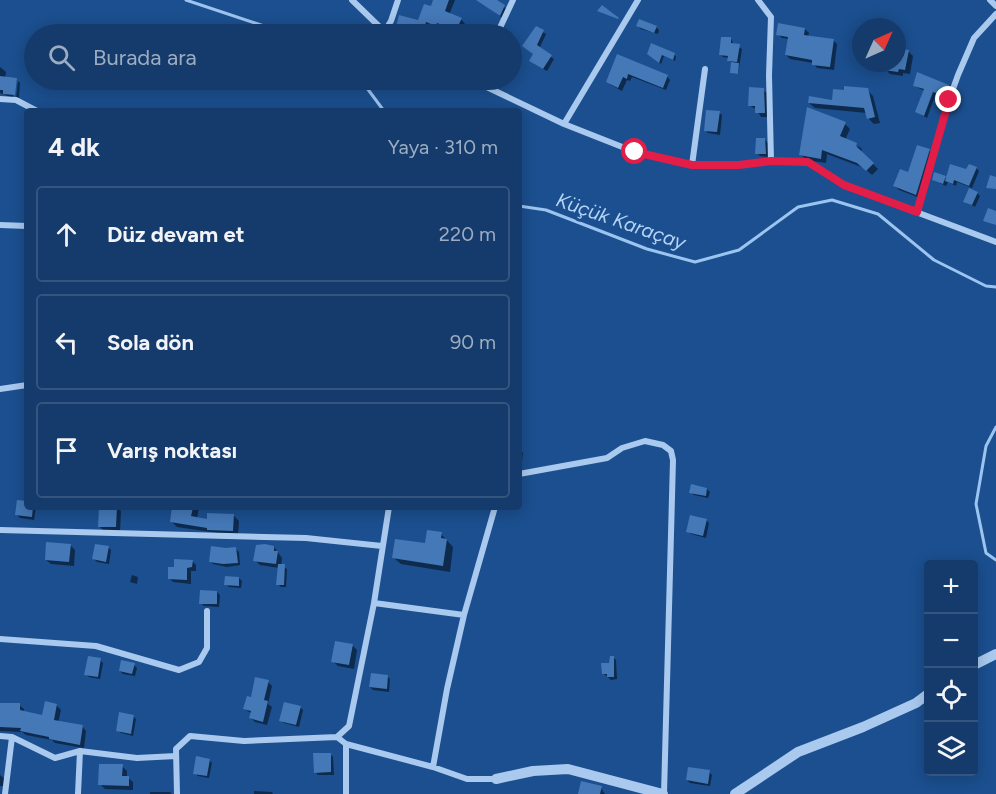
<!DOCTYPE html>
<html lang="tr">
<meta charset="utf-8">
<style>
body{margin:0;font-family:Figtree,sans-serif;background:#214673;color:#f1f3f6}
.controls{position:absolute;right:18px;bottom:18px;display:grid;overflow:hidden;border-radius:6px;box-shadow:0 3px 15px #0003}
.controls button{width:54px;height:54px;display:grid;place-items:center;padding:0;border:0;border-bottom:2px solid #33557e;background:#143b6b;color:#f1f3f6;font:30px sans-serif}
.compass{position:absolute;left:852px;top:18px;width:54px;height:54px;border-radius:50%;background:#143b6b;box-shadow:0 3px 15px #0003;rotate:45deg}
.stop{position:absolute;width:18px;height:18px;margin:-14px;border:4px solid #e11d48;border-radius:50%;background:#fff}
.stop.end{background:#e11d48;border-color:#fff;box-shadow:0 2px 6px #0008}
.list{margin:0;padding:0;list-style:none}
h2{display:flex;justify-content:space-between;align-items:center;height:78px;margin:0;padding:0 24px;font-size:26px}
h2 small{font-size:20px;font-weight:400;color:#9dadc1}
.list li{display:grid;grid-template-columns:39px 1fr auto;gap:18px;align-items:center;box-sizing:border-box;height:96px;margin:0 12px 12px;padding:0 12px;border:2px solid #33557e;border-radius:6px}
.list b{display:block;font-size:22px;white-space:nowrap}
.list em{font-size:20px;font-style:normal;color:#9dadc1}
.icon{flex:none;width:33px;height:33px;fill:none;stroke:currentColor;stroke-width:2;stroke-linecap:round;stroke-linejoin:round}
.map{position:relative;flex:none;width:996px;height:794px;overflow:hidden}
.search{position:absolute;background:#143b6b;box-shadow:0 3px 15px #0003;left:24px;top:24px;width:498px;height:66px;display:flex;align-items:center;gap:15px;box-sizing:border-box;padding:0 21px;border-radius:33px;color:#9dadc1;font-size:22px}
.panel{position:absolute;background:#143b6b;box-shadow:0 3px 15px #0003;left:24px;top:108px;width:498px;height:402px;border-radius:6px}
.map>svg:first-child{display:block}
.shadow{fill:#0007}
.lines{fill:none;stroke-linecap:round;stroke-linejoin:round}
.stream{stroke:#9cc4f0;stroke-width:3}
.building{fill:#4478b7}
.minor{stroke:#a9c9ee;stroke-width:6}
.tertiary{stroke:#a9c9ee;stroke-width:10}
.route{stroke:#e11d48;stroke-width:8}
.labels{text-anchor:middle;stroke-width:6;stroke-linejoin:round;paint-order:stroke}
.water-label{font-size:20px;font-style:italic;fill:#b5d3f5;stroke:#1b4f8f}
</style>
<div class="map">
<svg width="996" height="794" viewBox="0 0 996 794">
<rect width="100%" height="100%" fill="#1b4f8f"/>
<!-- shadow -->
<path class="shadow" d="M 434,0 L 455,0 L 449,15 L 461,19 L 465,24 L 463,27 L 475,34 L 451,34 L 452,31 L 441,26 L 440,29 L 430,25 L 428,34 L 400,34 L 396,30 L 419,22 L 432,8 Z
M 478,0 L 494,0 L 504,7 L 509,12 L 505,20 Z
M 640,21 L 656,27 L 659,30 L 658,34 L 641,29 L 638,26 Z
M 536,28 L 546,34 L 539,49 L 554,59 L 547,71 L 534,64 Z
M 805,29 L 809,33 L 808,37 L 833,40 L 837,44 L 834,70 L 817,68 L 813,63 L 790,59 L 786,55 L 789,39 L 782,38 L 778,34 Z
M 731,39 L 734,45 L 742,49 L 738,74 L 732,73 L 731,63 L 729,58 L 723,57 L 720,54 Z
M 897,49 L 908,51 L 913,56 L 910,74 L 903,73 L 903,76 L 890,74 L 885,69 L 886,63 L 897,63 Z
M 649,54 L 674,54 L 676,57 L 675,61 L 664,56 L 661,64 Z
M 618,56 L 667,76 L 670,80 L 666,90 L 632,77 L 630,81 L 627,80 L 622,91 L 611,85 L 607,81 Z
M 0,67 L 6,72 L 5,78 L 18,81 L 15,81 L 13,98 L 0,93 Z
M 18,81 L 20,83 L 19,98 L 16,98 Z
M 914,86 L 948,86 L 951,89 L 947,98 L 936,93 L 927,118 L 916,112 L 925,91 Z
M 763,90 L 768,94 L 769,117 L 761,117 L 757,110 L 749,105 Z
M 867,90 L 873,96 L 880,123 L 874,124 L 868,118 L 867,113 L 815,108 L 809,103 L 834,102 Z
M 719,113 L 722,115 L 720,135 L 708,133 L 705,130 Z
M 845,124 L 850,129 L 845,140 L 857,144 L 855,144 L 855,149 L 858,146 L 862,149 L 861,152 L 878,169 L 872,175 L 864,168 L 827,154 L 826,163 L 806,160 L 801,154 Z
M 765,140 L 768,143 L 768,157 L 760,156 L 757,153 Z
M 929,150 L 933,154 L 920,198 L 899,190 L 895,186 L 909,174 Z
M 976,168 L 979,171 L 972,188 L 957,182 L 956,186 L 948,182 L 946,186 L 933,180 L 945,177 L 947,179 Z
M 977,193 L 980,196 L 975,207 L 965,201 Z
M 519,425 L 522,428 L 522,437 L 519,437 Z
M 519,449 L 523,453 L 521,468 L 519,468 Z
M 707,489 L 710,492 L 708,498 L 694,495 L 691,492 Z
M 27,503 L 27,507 L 36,507 L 34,520 L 20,518 L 17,515 Z
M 100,507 L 117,507 L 121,511 L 120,532 L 104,531 L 99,526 Z
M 174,507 L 199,507 L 197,519 L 209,521 L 233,515 L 239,521 L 238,536 L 177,527 L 171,521 Z
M 706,520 L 709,523 L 706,538 L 691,534 L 688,531 Z
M 441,534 L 453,547 L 450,572 L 401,564 L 394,558 L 427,545 Z
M 70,545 L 75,550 L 74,566 L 51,564 L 46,560 Z
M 108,547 L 111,550 L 109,564 L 97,562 L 94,559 Z
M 274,547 L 282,558 L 281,566 L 287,569 L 286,587 L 281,587 L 278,584 L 279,568 L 260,565 L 255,560 Z
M 236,549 L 239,552 L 240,565 L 227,567 L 213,564 L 210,561 Z
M 192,561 L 196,565 L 196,571 L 191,571 L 191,584 L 173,582 L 169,578 L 175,569 Z
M 132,575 L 138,577 L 137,584 L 130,582 Z
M 239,578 L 242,581 L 241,588 L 229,587 L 226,584 Z
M 217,592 L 220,595 L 219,607 L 204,606 L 201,603 Z
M 352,645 L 357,650 L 354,669 L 338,666 L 333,661 Z
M 613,657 L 616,660 L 617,679 L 611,680 L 604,674 Z
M 100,660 L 103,663 L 100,679 L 89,677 L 86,674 Z
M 134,665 L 137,668 L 135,676 L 123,674 L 120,671 Z
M 387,676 L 390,679 L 389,692 L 373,690 L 370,687 Z
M 268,682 L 272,686 L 268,704 L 272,707 L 267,725 L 255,722 L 251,718 L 252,714 L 245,709 Z
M 0,705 L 19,705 L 24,709 L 24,713 L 43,717 L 56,705 L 61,710 L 58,723 L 82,726 L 86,731 L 84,748 L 55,743 L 52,740 L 26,735 L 22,732 L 0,731 Z
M 300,707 L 303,710 L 299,727 L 284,723 L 281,720 Z
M 133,716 L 136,719 L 133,736 L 121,733 L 118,730 Z
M 330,754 L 333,757 L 334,775 L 318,775 L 315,772 Z
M 209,760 L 212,763 L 209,778 L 198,776 L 195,773 Z
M 122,766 L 127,771 L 127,777 L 133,782 L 133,790 L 105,789 L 100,784 Z
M 709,772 L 712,775 L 710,786 L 690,783 L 687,780 Z
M 0,775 L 6,780 L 5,786 L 0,786 Z
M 601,788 L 605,794 L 579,794 Z
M 254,791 L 272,792 L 273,794 L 254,794 Z
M 150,792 L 170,792 L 172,794 L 150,794 Z"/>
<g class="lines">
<!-- stream -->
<path class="stream" d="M 186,0 L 288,34
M 361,80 L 384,111
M 519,206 L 546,210 L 647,249 L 695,262 L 739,250 L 798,207 L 832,200 L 878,214 L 934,260 L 986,286 L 996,287
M 996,427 L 986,446 L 976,504 L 986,553 L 996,560"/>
</g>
<!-- building -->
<path class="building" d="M 433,0 L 449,0 L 445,11 L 462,18 L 459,24 L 472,29 L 470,34 L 453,34 L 455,30 L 437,23 L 436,26 L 426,22 L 423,34 L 407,34 L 395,31 L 399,15 L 418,20 L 424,4 L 431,6 Z
M 476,0 L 497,0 L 505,5 L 500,16 Z
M 602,5 L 619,18 L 618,19 L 597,11 Z
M 639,19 L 657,26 L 654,33 L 636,26 Z
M 778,23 L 805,28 L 804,35 L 834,39 L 830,67 L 812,65 L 812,60 L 785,55 L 788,37 L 776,35 Z
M 536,26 L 544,30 L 537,45 L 552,55 L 543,69 L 529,61 L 533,54 L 522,46 Z
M 721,37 L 731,37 L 731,43 L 740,44 L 737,62 L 727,61 L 728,56 L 719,55 Z
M 651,43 L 675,53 L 673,60 L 662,55 L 659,63 L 647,54 Z
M 897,48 L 909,50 L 905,70 L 899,69 L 898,72 L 883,70 L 884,63 L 897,63 Z
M 617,54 L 668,75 L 663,88 L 628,74 L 627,79 L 623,77 L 618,88 L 606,82 Z
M 731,62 L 739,63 L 738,74 L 730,73 Z
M 917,72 L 949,85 L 945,96 L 933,92 L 924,116 L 915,112 L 924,89 L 913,86 Z
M 0,76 L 17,78 L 15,95 L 3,94 L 3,90 L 0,90 Z
M 844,86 L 868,88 L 875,117 L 867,119 L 864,108 L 808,103 L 809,96 L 832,100 L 833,89 L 844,90 Z
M 749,87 L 764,88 L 765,113 L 755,113 L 755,106 L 748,106 Z
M 807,107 L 846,122 L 840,136 L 857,143 L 856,146 L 874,163 L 866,171 L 857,163 L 822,150 L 821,159 L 799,155 Z
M 706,110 L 720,111 L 717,132 L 704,131 Z
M 756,138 L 765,138 L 766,154 L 755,154 Z
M 917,145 L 930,149 L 916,195 L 893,186 L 900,169 L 908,172 Z
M 950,164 L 966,169 L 969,164 L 977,167 L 969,186 L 954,180 L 953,184 L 945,181 Z
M 934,172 L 946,176 L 943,184 L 932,180 Z
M 990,175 L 996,177 L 996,189 L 986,188 Z
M 969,188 L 978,192 L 972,205 L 963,202 Z
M 988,208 L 996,211 L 996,225 L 983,221 Z
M 691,484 L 707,488 L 706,496 L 689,493 Z
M 17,500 L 27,501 L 27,507 L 33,507 L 32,517 L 15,515 Z
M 99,507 L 117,507 L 116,527 L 98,527 Z
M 172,507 L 193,508 L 191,516 L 207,519 L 207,513 L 234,514 L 233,531 L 207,530 L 207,528 L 170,522 Z
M 690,515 L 707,519 L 703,536 L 686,532 Z
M 427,530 L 442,532 L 441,538 L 447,539 L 443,566 L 392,558 L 395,539 L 425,543 Z
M 46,542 L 71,544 L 69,562 L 45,560 Z
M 95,544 L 109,546 L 106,562 L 92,559 Z
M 265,544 L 274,546 L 274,551 L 278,551 L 276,564 L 253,561 L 256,545 Z
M 211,546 L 226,548 L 236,547 L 238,563 L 223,564 L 209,562 Z
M 174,559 L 193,560 L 192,567 L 187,568 L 187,580 L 168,579 L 168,567 L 174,567 Z
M 278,564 L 285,564 L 284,585 L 276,585 Z
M 225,576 L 239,577 L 239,586 L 224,585 Z
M 200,590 L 217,591 L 217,604 L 199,604 Z
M 335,641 L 353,644 L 349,665 L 331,662 Z
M 88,656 L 101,658 L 98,677 L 84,675 Z
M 610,656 L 614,656 L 614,677 L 607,677 L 607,674 L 602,674 L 601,663 L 609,663 Z
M 121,660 L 135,663 L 132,674 L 119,671 Z
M 371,673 L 388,675 L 387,689 L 369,687 Z
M 255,677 L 269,680 L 264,700 L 268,701 L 263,722 L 249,718 L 251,711 L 243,709 L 247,696 L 251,697 Z
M 45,701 L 57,704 L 54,720 L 83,725 L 80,745 L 49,739 L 49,737 L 20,731 L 21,728 L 0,727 L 0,703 L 20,703 L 20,710 L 42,715 Z
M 284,702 L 301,706 L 296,725 L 279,721 Z
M 119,712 L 134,715 L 131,734 L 116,731 Z
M 313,753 L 331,753 L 331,772 L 314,773 Z
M 196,756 L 210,759 L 207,776 L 193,774 Z
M 99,764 L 123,764 L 122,776 L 129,776 L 129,786 L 98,785 Z
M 688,767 L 710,770 L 708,784 L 686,780 Z
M 581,781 L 602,786 L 600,794 L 578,794 Z"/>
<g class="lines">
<!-- minor -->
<path class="minor" d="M 352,0 L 387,34
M 758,0 L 771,17 L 769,75 L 771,161
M 990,0 L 996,6
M 384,32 L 391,21 L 398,0
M 497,34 L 513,0
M 472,80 L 564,124 L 635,152 L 692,165 L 739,165 L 771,161 L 808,162 L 844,185 L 996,242
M 0,99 L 16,100 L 37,111
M 564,124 L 638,0
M 692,165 L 705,69
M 917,212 L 949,100 L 958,75 L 974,38 L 996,14
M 0,225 L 27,226
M 0,389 L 27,385
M 519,474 L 607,458 L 622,448 L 645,441 L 663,445 L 671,451 L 673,460 L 664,794
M 0,530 L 306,538 L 382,546
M 374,603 L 464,615
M 0,639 L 96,646 L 179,670 L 199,662 L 207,648 L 207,611
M 0,736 L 12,737 L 55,758 L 80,751 L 137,758 L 176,756
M 337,737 L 346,744 L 433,767 L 467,779 L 496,779
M 433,767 L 447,689 L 464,615 L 495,507
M 5,794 L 12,737
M 78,794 L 80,751
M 177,794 L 176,749 L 190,736 L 244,741 L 337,737 L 349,726 L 374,603 L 389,507
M 346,794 L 346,744"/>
<!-- tertiary -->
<path class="tertiary" d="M 974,665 L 996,654
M 496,779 L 533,771 L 568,769 L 663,794
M 735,794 L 798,752 L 863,727 L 916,703 L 928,694"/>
</g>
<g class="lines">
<!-- route -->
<path class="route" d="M 635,152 L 692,165 L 739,165 L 771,161 L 808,162 L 844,185 L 917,212 L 949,100"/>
</g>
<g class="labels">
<!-- water labels -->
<g class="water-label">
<text transform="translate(621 221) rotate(19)" y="7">Küçük Karaçay</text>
</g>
</g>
</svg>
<div class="controls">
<button>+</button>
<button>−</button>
<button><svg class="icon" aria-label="locate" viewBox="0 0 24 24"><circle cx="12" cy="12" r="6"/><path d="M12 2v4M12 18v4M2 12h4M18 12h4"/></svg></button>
<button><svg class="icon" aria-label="layers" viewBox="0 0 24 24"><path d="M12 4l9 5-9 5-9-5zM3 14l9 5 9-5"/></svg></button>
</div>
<svg class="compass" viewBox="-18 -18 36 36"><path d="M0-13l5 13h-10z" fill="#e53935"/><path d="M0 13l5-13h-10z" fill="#9dadc1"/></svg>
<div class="stop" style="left:635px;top:152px"></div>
<div class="stop end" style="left:949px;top:100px"></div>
<div class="search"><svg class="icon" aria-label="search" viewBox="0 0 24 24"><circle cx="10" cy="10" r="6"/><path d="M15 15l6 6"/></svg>Burada ara</div>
<section class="panel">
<h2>4 dk<small>Yaya · 310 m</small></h2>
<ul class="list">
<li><svg class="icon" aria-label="ahead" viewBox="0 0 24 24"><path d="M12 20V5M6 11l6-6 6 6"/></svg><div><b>Düz devam et</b></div><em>220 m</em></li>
<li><svg class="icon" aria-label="left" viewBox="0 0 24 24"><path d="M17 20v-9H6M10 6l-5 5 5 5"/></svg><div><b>Sola dön</b></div><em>90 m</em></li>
<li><svg class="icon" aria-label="arrive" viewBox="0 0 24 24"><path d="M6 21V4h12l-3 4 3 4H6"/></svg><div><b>Varış noktası</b></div></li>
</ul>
</section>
</div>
